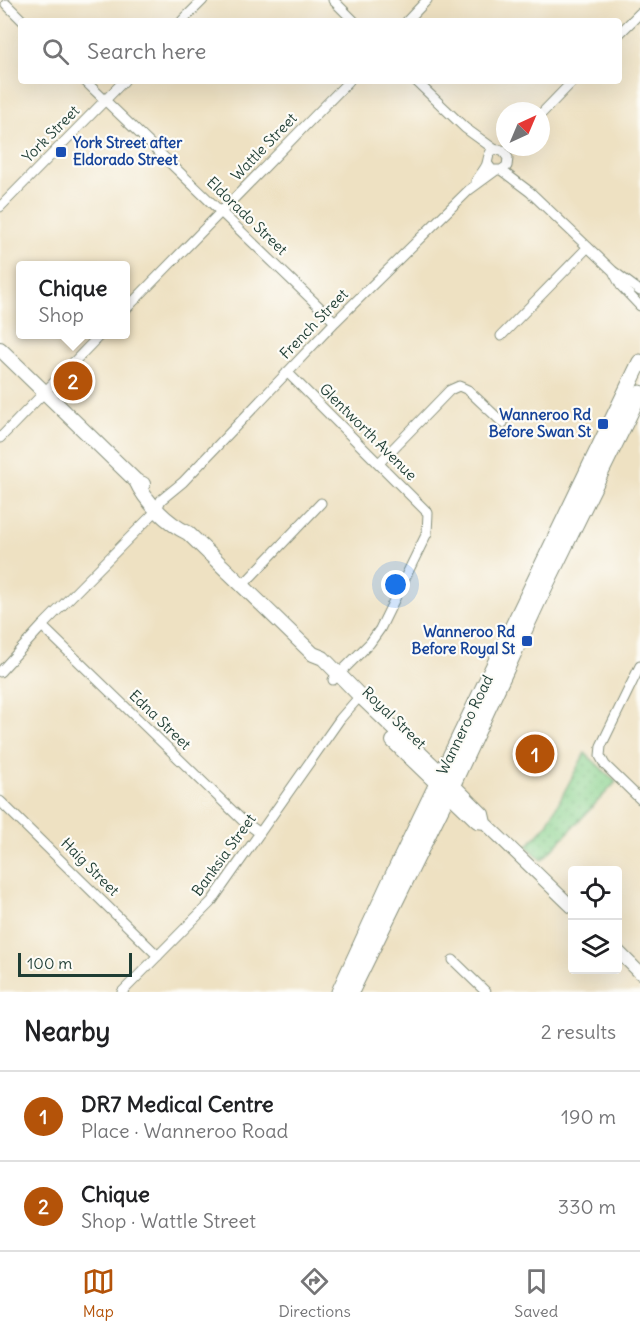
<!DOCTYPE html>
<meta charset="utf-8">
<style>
body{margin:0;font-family:Delius,sans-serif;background:#f2f2f2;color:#202124}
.controls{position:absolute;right:18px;bottom:18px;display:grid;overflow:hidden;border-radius:6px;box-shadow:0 6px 24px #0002}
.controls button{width:54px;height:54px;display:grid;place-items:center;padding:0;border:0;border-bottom:2px solid #e0e0e0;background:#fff;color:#202124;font:30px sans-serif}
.compass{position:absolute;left:496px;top:102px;width:54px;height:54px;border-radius:50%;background:#fff;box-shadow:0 6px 24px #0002;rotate:44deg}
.scale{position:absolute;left:18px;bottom:15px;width:114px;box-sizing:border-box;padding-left:6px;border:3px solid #1f3d34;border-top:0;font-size:16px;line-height:21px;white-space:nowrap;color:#1f3d34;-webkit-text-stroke:4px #fdfcf7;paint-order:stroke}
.you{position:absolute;left:396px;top:585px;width:21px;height:21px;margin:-15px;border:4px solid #fff;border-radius:50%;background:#1a73e8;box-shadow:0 0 0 9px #1a73e833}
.badge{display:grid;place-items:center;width:39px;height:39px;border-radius:50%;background:#b45309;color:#fff;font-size:20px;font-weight:700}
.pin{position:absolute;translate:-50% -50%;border:3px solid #fff;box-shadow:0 2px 6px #0006}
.popup{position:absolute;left:16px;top:261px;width:114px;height:78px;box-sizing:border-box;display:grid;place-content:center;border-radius:6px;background:#fff;filter:drop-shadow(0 2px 4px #0005);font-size:20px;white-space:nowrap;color:#757577}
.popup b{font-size:22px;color:#202124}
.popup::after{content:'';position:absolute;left:50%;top:100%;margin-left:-12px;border:12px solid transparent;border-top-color:#fff}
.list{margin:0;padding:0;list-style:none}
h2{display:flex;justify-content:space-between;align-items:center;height:78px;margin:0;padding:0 24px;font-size:26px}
h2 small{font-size:20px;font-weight:400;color:#757577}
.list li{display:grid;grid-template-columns:39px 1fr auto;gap:18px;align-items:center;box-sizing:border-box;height:90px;padding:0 24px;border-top:2px solid #e0e0e0}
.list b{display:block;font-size:22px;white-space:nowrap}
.list p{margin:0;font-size:20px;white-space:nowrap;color:#757577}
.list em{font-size:20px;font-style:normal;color:#757577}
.icon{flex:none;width:33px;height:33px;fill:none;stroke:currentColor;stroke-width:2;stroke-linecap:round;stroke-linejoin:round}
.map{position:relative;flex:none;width:640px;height:992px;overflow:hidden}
.search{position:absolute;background:#fff;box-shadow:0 6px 24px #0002;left:18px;right:18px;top:18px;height:66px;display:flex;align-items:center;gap:15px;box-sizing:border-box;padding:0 21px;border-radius:6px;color:#757577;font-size:22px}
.sheet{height:258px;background:#fff}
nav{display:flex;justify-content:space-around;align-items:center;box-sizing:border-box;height:84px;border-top:2px solid #e0e0e0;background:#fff;font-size:16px;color:#757577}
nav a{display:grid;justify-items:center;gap:3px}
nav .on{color:#b45309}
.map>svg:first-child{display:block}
.park{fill:url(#park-dots);stroke:#548760;stroke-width:1.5}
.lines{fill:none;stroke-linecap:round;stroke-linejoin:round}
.minor-casing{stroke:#868f7b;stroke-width:11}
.secondary-casing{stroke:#868f7b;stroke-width:14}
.primary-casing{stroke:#868f7b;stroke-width:16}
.trunk-casing{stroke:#868f7b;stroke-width:17}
.minor{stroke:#fff;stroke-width:9}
.secondary{stroke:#fff;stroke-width:12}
.primary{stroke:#fff;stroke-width:14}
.trunk{stroke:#fff;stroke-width:15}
.transit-dot{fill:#1a4fb4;stroke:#fdfcf7;stroke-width:2}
.labels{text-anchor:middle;stroke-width:4.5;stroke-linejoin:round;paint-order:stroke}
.street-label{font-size:15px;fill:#1f3d34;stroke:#fdfcf7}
.transit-label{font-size:15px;font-weight:bold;fill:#164399;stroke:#fdfcf7;text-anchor:end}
</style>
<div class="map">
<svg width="640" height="992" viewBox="0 0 640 992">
<defs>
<pattern id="park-dots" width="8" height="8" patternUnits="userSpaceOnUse" patternTransform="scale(1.5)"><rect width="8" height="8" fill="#89d18d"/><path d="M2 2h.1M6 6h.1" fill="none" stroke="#6fab74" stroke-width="1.8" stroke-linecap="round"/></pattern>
</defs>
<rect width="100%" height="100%" fill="#fdfcf7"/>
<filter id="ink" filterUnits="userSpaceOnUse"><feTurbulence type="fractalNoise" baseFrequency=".0167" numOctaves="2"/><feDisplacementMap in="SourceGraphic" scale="12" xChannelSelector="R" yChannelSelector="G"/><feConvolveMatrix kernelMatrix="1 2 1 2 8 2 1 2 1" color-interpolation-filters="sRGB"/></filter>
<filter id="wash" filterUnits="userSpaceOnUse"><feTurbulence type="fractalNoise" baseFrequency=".008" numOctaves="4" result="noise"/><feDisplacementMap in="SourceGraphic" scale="24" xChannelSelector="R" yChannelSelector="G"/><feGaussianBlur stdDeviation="1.35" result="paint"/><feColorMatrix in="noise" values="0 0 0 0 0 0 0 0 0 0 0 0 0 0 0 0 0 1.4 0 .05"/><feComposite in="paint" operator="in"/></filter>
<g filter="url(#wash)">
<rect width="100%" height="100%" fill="#eee1c2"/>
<!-- park -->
<path class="park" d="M 585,753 L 616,782 L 542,860 L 527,846 L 546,826 Z"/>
</g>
<g filter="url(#ink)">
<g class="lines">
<defs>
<path id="minor" d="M 333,0 L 354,21
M 6,4 L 23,21
M 182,21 L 203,0
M 407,21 L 427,0
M 619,34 L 640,13
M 85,81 L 335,322
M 416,81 L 465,128 L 494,149
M 541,114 L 573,81
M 501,170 L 530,192 L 613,271 L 640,291
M 476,181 C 479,176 485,169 487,164 C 489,154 489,148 502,150 L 508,158 L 507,166 L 501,170 L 492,170 L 487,163
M 0,207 L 124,81
M 614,273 L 621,286 L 640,306
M 125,310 L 349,81
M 501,336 L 588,247
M 287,372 L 428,513 L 427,533 L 380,629 L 370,643 L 333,680
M 0,438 L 101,334
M 379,463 L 450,390 L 459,386 L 468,390 L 503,423
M 157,509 L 161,500 L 183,482 L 335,322 L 469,190 L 495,171
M 243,585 L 321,503
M 42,626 L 242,820 L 260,833
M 640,666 L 601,746 L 600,756 L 605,765 L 640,799
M 0,672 L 42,626 L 159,508
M 0,801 L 158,956
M 453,960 L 486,992
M 122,992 L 212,901 L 340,719 L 360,696"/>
<path id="secondary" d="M 453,784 L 483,814 L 485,823
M 448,794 L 477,822 L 485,823 L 572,907
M 618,951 L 640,973"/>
<path id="primary" d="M 0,349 L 136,481 L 143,484
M 136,481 C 145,501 168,524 188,533 L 313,654 L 323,658 L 360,696 L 449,781
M 393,741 L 444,790"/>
<path id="trunk" d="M 339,992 L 391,879 L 640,362
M 351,992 L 453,784 L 539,599 L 640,393"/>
</defs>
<!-- minor casing -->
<use href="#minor" class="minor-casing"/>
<!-- secondary casing -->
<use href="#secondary" class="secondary-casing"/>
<!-- primary casing -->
<use href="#primary" class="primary-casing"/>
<!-- trunk casing -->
<use href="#trunk" class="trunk-casing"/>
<!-- minor -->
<use href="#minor" class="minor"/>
<!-- secondary -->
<use href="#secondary" class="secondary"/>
<!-- primary -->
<use href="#primary" class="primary"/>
<!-- trunk -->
<use href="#trunk" class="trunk"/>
</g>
</g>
<!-- markers -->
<g class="transit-dot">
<rect x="55" y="146" width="12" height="12" rx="3"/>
<rect x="597" y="418" width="12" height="12" rx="3"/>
<rect x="521" y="635" width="12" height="12" rx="3"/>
</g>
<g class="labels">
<!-- street labels -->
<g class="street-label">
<text transform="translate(51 134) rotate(-45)" y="5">York Street</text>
<text transform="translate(264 147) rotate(-46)" y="5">Wattle Street</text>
<text transform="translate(247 216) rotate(44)" y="5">Eldorado Street</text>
<text transform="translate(314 324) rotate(-46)" y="5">French Street</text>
<text transform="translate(368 432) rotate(45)" y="5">Glentworth Avenue</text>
<text transform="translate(394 718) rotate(44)" y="5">Royal Street</text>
<text transform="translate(160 720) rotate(44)" y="5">Edna Street</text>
<text transform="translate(465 725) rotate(-64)" y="5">Wanneroo Road</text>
<text transform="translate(224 855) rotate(-54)" y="5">Banksia Street</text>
<text transform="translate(90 867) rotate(45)" y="5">Haig Street</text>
</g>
<!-- transit labels -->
<g class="transit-label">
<text x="73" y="148" text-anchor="start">York Street after<tspan x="73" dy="17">Eldorado Street</tspan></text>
<text x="591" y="420">Wanneroo Rd<tspan x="591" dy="17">Before Swan St</tspan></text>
<text x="515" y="637">Wanneroo Rd<tspan x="515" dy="17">Before Royal St</tspan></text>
</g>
</g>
</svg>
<div class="controls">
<button><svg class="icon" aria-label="locate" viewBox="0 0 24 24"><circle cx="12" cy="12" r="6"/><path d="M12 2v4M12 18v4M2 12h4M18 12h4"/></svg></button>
<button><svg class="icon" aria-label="layers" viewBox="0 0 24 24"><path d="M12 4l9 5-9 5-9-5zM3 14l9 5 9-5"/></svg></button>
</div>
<svg class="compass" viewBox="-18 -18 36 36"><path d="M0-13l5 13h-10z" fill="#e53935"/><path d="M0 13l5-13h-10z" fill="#757577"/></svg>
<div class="scale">100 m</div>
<div class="you"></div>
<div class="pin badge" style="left:535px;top:754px">1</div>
<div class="pin badge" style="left:73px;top:381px">2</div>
<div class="popup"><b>Chique</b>Shop</div>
<div class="search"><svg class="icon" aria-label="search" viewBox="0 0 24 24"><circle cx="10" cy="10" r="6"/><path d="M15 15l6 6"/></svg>Search here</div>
</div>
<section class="sheet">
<h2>Nearby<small>2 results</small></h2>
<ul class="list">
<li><span class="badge">1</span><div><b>DR7 Medical Centre</b><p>Place · Wanneroo Road</p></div><em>190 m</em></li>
<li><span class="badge">2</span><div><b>Chique</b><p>Shop · Wattle Street</p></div><em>330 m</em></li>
</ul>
</section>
<nav>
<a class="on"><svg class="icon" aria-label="map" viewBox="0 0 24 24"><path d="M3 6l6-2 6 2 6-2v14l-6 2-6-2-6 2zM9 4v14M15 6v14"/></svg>Map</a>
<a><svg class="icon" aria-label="directions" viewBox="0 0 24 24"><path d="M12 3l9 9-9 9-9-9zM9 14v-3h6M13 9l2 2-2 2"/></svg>Directions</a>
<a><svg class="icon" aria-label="saved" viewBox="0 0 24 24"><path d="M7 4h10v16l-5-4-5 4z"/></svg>Saved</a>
</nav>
